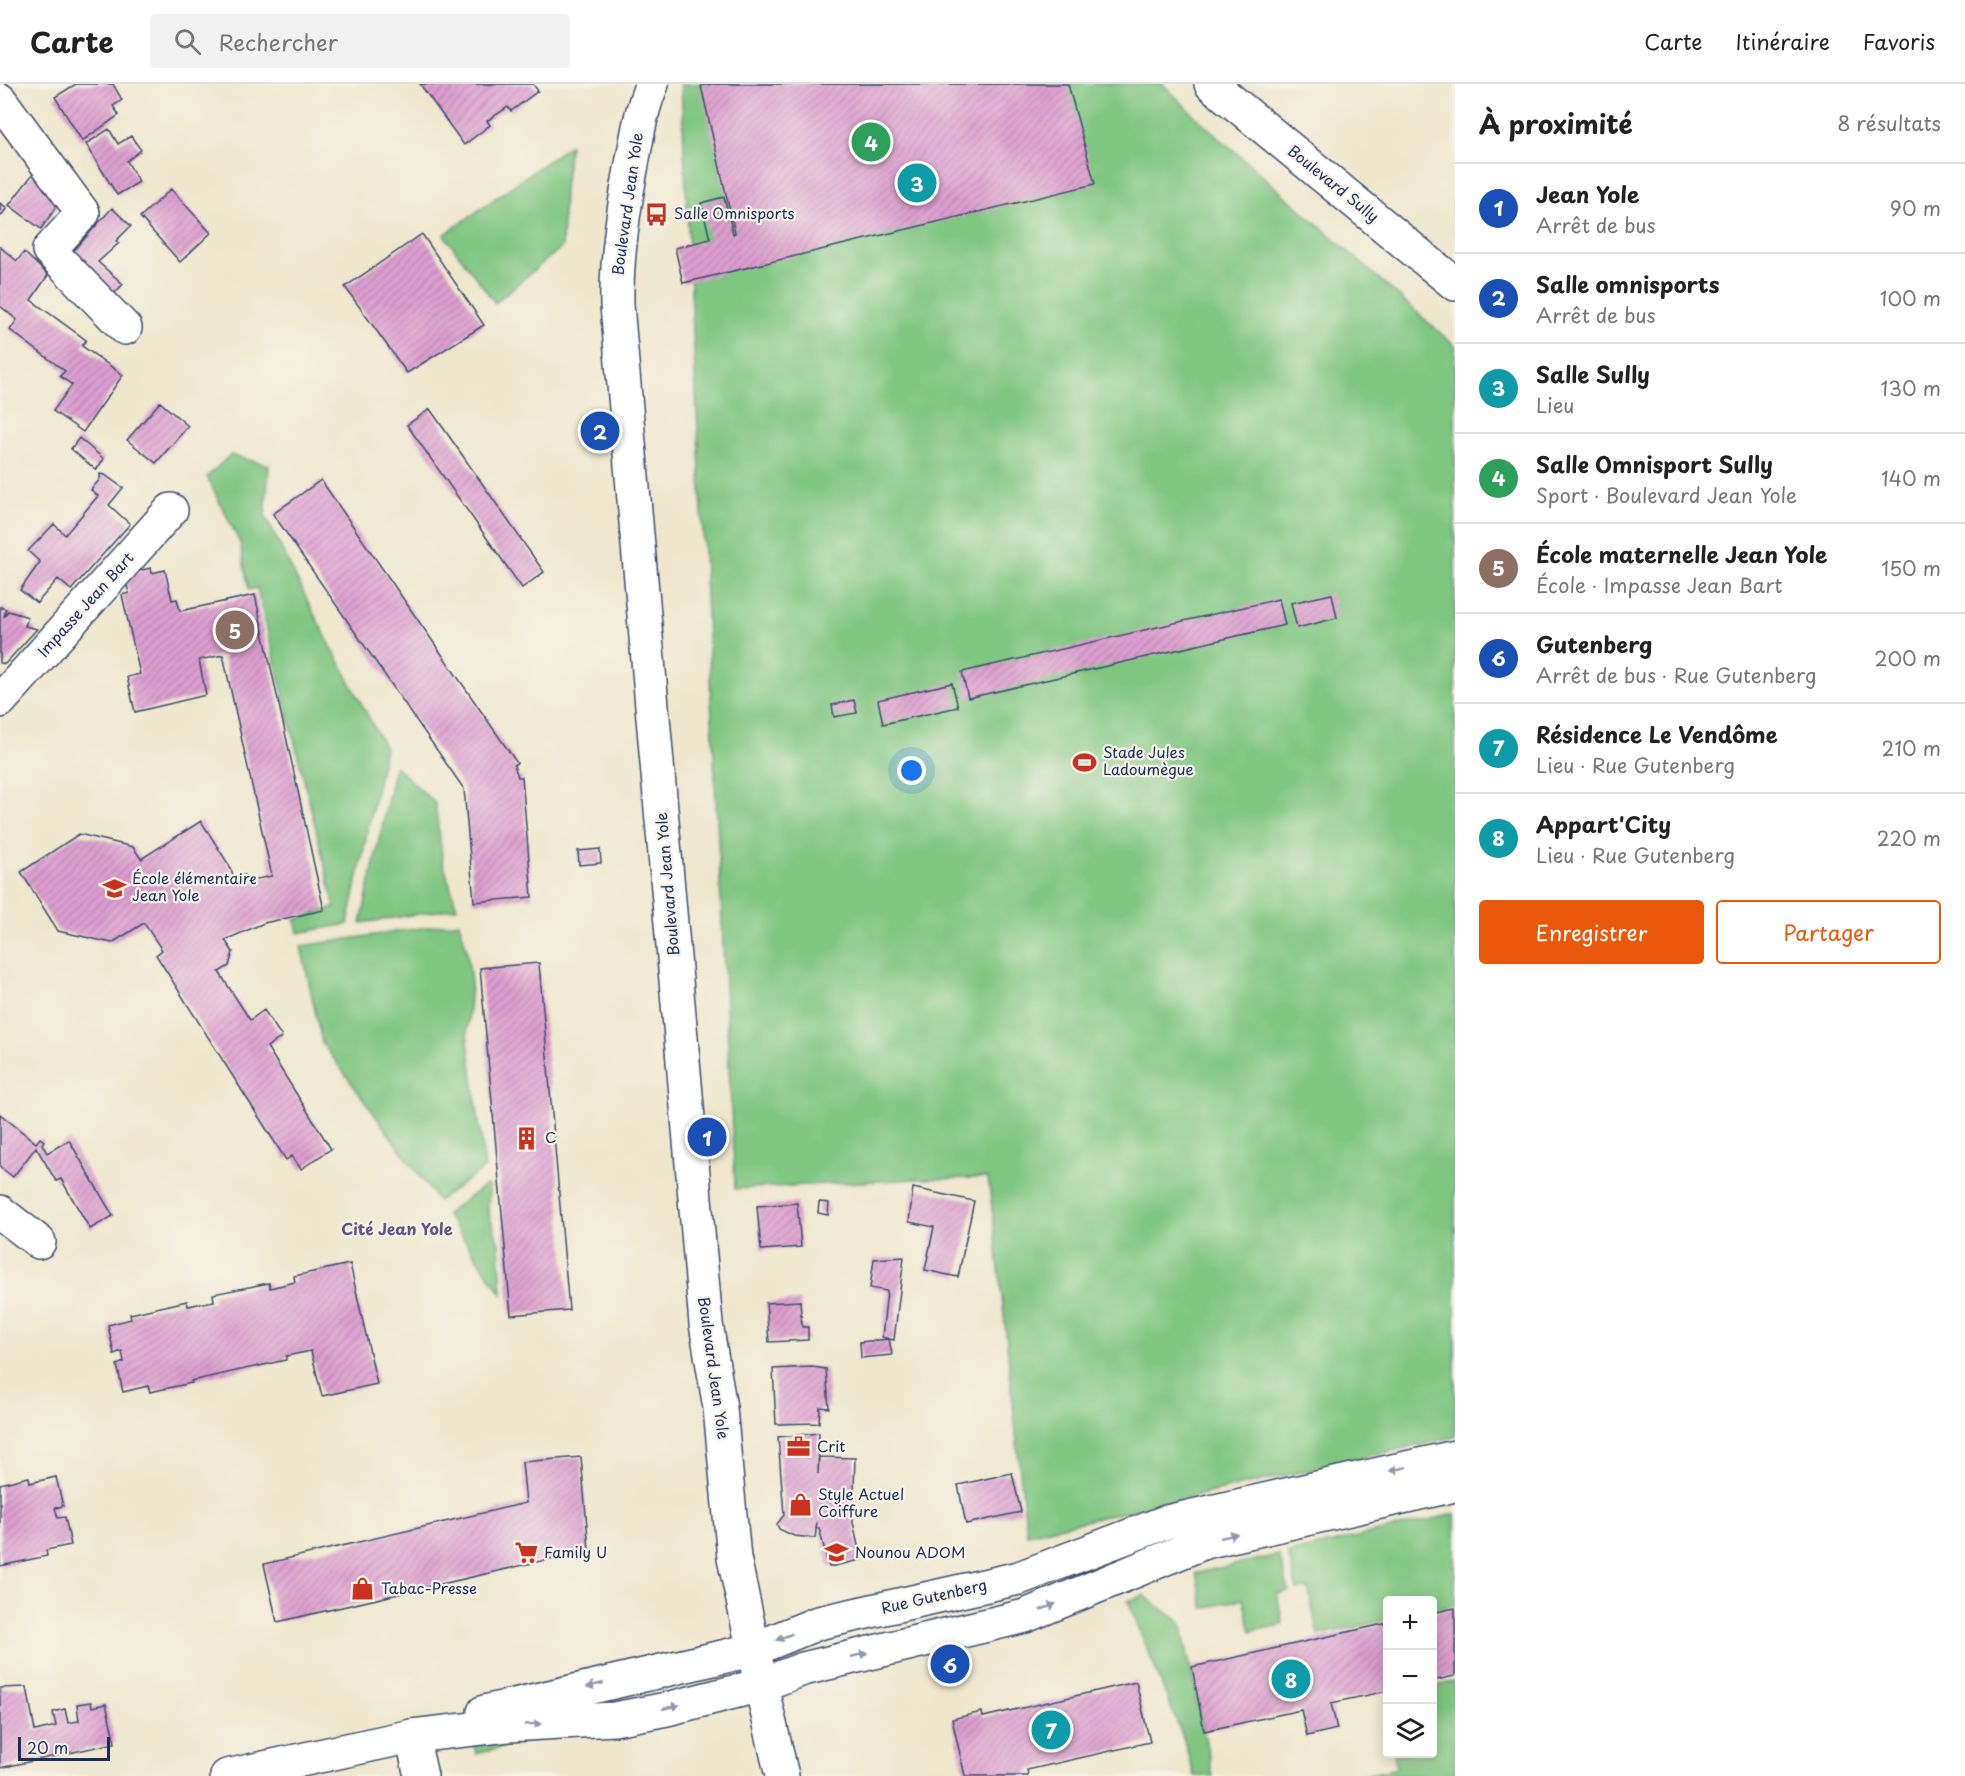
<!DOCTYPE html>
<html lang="fr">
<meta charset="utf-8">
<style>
body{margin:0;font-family:"Playpen Sans",sans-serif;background:#f2f2f2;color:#222}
.controls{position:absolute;right:18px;bottom:18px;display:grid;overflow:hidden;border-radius:6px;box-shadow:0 3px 15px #0003}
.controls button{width:54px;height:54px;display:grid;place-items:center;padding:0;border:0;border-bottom:2px solid #e0e0e0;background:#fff;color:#222;font:30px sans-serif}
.scale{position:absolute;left:18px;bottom:15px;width:92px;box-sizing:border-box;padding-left:6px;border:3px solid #1b2f5e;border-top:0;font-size:16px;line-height:21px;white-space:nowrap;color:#1b2f5e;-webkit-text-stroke:4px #f7f3e8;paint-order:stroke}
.you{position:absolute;left:912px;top:687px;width:21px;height:21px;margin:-15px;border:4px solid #fff;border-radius:50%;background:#1a73e8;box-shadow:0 0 0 9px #1a73e833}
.badge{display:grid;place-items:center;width:39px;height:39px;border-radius:50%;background:#ea580c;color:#fff;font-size:20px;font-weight:700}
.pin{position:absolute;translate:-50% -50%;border:3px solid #fff;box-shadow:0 2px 6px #0006}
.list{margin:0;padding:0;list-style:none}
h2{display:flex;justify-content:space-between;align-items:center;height:78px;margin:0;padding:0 24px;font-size:26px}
h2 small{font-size:20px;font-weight:400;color:#767676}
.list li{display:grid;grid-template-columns:39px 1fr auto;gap:18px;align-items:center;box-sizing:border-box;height:90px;padding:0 24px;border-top:2px solid #e0e0e0}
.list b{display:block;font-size:22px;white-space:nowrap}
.list p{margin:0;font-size:20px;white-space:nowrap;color:#767676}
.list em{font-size:20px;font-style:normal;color:#767676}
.actions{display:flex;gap:12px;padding:18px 24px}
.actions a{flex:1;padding:14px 0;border:2px solid #ea580c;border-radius:6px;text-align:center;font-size:21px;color:#ea580c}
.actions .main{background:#ea580c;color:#fff}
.icon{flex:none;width:33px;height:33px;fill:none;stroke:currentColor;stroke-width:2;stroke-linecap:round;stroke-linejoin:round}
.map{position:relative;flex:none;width:1455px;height:1692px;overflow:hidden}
header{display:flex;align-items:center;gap:36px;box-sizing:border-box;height:84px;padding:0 30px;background:#fff;border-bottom:2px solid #e0e0e0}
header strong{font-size:28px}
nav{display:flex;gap:33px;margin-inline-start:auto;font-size:21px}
.search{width:420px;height:54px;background:#f2f2f2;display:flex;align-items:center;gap:15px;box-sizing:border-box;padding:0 21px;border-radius:6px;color:#767676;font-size:22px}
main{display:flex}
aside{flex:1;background:#fff}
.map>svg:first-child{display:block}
.green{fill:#7fc681;stroke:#4d7a70;stroke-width:1.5}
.building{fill:url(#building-hatch)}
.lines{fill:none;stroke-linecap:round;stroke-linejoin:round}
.minor-casing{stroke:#3b4b6f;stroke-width:36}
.major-casing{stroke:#3b4b6f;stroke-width:36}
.minor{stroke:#fff;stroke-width:33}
.major{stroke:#fff;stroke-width:33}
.oneway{fill:#8d97ae}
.labels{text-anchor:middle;stroke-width:4.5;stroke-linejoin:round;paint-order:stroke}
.street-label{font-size:15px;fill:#1b2f5e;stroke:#f7f3e8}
.poi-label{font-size:15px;fill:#1b2f5e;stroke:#f7f3e8;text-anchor:start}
.neighbourhood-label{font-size:16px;font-weight:bold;fill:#5f5686;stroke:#f7f3e8}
</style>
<header>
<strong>Carte</strong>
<div class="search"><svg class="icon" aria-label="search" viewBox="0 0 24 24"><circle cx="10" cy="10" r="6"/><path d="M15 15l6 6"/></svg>Rechercher</div>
<nav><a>Carte</a><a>Itinéraire</a><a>Favoris</a></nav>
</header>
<main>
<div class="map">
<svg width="1455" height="1692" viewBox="0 0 1455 1692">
<defs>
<pattern id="building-hatch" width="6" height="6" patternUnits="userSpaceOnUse" patternTransform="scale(1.5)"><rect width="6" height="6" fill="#de9fd0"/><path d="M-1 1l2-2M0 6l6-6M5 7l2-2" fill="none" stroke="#b382ac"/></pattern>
</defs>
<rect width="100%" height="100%" fill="#f7f3e8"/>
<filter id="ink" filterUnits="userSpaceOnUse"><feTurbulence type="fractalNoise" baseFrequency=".0167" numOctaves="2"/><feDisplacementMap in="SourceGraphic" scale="12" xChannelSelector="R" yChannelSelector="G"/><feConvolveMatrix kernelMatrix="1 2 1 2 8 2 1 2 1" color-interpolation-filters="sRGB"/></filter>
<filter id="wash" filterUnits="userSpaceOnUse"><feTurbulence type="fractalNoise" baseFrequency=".008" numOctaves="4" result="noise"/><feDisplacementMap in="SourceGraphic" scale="24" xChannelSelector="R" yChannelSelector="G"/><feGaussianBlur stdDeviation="1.35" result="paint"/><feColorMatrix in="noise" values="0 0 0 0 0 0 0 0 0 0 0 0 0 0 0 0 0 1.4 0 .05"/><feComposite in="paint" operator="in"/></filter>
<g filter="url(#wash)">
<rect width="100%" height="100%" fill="#efe7cd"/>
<!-- green -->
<path class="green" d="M 681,0 L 1163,0 L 1196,33 L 1455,262 L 1455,1353 L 1027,1450 C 1013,1332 1004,1213 988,1094 L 915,1095 L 735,1105 Z
M 570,61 L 564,103 L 562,163 L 495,219 L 444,151 Z
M 230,371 L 269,381 L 265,431 L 315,532 L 385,664 L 348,840 L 298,849 L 295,836 L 335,823 L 257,504 L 249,506 L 240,459 L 207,393 Z
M 395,682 L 435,719 L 443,779 L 457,824 L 361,839 Z
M 459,838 L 467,866 L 471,900 L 467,949 L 485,1084 L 438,1117 L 322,959 L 301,862 Z
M 486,1101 L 489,1103 L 488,1128 L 499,1160 L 502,1210 L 446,1130 Z
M 1455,1430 L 1455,1521 L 1433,1526 L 1432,1516 L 1388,1516 L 1387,1536 L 1318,1551 L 1308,1504 L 1297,1506 L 1288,1469 Z
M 1279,1471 L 1289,1507 L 1277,1510 L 1283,1541 L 1251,1547 L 1243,1515 L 1203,1524 L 1196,1489 Z
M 1144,1511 L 1181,1539 L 1213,1692 L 1194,1692 L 1184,1656 L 1128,1517 Z
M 1455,1597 L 1455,1692 L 1362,1692 L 1397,1684 L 1394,1670 L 1432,1670 L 1433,1603 Z
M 565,1648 L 476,1670 L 472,1653 Z"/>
<g id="blocks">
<!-- building -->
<path class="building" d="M 76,0 L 113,0 L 122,16 L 113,22 L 119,31 L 82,57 L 55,13 Z
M 420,0 L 533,0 L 538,7 L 511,27 L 508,23 L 487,37 L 490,41 L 464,61 Z
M 711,0 L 1068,0 L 1095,100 L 683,199 L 675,164 L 710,155 L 701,119 L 724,113 L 733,150 L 735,149 L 701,2 Z
M 109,45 L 118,60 L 131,52 L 141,66 L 127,77 L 139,98 L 117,111 L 86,60 Z
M 39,82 L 50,96 L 42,102 L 61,116 L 41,145 L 9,121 Z
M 171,105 L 211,149 L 180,178 L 140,133 Z
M 0,119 L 7,124 L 0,133 Z
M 112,124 L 131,142 L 116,157 L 119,159 L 98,178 L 123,200 L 111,213 L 68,173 Z
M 422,150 L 484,241 L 407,289 L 345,203 Z
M 0,163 L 17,177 L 24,168 L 48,191 L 31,216 L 86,256 L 82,262 L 123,291 L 83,348 L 53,327 L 72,301 L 60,292 L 65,287 L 10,246 L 17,236 L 0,222 Z
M 160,318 L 188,342 L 156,379 L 127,356 Z
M 430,325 L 544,488 L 522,504 L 407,341 Z
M 79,354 L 104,375 L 96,386 L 71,365 Z
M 100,390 L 105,391 L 123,404 L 109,421 L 130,440 L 71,506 L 58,495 L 37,519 L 20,506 L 40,478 L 28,467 L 54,440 L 65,451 L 98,412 L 91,406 L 100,395 Z
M 321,396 L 517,679 L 514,681 L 518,693 L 522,693 L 532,813 L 474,818 L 464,705 L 273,430 Z
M 151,484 L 152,489 L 165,486 L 172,516 L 177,515 L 180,527 L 255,511 L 324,826 L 264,839 L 225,856 L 233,868 L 229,882 L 219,888 L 250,936 L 264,926 L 282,953 L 267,963 L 331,1065 L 301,1085 L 292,1072 L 286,1076 L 156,871 L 162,866 L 144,839 L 112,859 L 58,847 L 21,788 L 79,750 L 133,763 L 141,775 L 201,737 L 229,781 L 234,793 L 245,791 L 247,797 L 272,792 L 223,571 L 199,576 L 206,611 L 135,628 L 127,593 L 140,590 L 122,511 L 129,509 L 124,490 Z
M 1332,510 L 1337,534 L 1297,544 L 1291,519 Z
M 1279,515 L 1285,541 L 968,614 L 962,588 Z
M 0,523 L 6,525 L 4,533 L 8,527 L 28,533 L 25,542 L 37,545 L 5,580 L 0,579 Z
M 952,599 L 958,623 L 883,640 L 878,616 Z
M 854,616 L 857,629 L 834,633 L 832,621 Z
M 600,765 L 601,779 L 579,781 L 578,767 Z
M 539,879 L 569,1226 L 511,1231 L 480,884 Z
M 0,1030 L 36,1059 L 40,1054 L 44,1057 L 42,1060 L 47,1069 L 69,1056 L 113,1132 L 90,1145 L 61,1095 L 56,1097 L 36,1063 L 13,1093 L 0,1083 Z
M 913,1104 L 974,1117 L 958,1193 L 925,1186 L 934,1143 L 909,1138 Z
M 819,1118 L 829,1119 L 828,1131 L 818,1129 Z
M 797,1119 L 801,1163 L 761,1166 L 757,1122 Z
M 904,1173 L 894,1256 L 889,1255 L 882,1253 L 887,1207 L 870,1204 L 874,1175 Z
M 350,1180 L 377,1300 L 322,1312 L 311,1267 L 286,1272 L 286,1276 L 191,1297 L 192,1299 L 177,1302 L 150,1308 L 148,1302 L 123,1308 L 117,1281 L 124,1278 L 122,1267 L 114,1270 L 108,1241 L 131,1235 L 130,1230 L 187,1217 L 188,1222 L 214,1217 L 213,1210 L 269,1199 L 270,1204 L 295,1198 L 294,1192 Z
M 800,1217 L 802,1243 L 808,1243 L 808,1256 L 769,1258 L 766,1219 Z
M 889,1255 L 892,1271 L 861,1274 L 860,1258 Z
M 812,1283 L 826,1285 L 829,1324 L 820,1323 L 819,1339 L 776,1340 L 773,1285 Z
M 819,1349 L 818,1390 L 819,1373 L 855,1374 L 853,1438 L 861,1476 L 829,1483 L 819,1444 L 816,1445 L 817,1438 L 815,1454 L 794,1452 L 779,1445 L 777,1440 L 784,1431 L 778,1353 Z
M 581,1373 L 589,1466 L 277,1538 L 264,1480 L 526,1419 L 522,1378 Z
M 1012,1389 L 1021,1428 L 966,1440 L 958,1401 Z
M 29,1393 L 30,1399 L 56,1393 L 63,1422 L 55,1424 L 58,1434 L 65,1433 L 71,1461 L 46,1466 L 47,1472 L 0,1482 L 0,1400 Z
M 1455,1524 L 1455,1592 L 1432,1597 L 1432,1529 Z
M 1388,1539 L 1388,1607 L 1331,1619 L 1337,1645 L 1307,1652 L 1301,1626 L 1204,1647 L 1192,1583 Z
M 1136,1598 L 1150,1658 L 1027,1686 L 1028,1692 L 965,1692 L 952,1635 L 982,1628 L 983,1633 Z
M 27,1603 L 35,1647 L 56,1642 L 53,1628 L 65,1625 L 68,1639 L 79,1637 L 77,1620 L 91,1618 L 92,1623 L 106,1620 L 115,1659 L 0,1684 L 0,1604 Z"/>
</g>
</g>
<g filter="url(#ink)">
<use href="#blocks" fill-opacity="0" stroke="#3b4b6f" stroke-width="1.5"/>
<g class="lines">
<defs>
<path id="minor" d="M 0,16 L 83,129 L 49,166 L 125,244
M 0,617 L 171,426
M 0,1128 L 39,1158
M 761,1601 L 782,1692
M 412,1652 L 421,1692"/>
<path id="major" d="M 652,0 C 641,26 637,53 632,80 C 623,127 616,174 617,221 L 706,1240 L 720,1324 L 734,1474 L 761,1601
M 1211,0 L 1455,200
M 484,1628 L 752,1566 L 818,1539 L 1019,1494 L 1166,1438 L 1455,1373
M 227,1692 L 412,1652 L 508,1641 L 614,1635 L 667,1625 L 761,1601 L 803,1585 L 1025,1532 L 1205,1458 L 1455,1401"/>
</defs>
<!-- minor casing -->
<use href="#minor" class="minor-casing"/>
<!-- major casing -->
<use href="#major" class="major-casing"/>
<!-- minor -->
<use href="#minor" class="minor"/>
<!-- major -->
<use href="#major" class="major"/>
</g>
<!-- one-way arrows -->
<defs><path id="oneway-solid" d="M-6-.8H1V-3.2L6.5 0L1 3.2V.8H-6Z" transform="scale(1.5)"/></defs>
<g class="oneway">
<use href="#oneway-solid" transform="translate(1398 1385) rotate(167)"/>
<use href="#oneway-solid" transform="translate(1229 1452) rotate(-13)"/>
<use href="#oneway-solid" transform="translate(1048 1523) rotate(-22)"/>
<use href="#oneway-solid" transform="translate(784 1553) rotate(158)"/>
<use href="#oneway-solid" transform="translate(859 1571) rotate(-13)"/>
<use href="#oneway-solid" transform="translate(595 1601) rotate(167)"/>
<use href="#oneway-solid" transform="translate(671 1623) rotate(-13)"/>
<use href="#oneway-solid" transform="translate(533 1640) rotate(-3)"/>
</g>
</g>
<!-- icons -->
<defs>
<symbol id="bus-bare" viewBox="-9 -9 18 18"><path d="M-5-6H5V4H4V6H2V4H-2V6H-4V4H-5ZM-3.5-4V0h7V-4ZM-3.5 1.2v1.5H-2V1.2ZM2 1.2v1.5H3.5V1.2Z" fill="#c8321e" stroke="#f7f3e8" stroke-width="2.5" paint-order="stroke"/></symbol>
<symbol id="stadium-bare" viewBox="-9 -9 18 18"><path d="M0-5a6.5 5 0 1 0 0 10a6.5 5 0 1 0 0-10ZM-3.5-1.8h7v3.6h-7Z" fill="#c8321e" stroke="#f7f3e8" stroke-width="2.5" paint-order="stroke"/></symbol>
<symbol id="school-bare" viewBox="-9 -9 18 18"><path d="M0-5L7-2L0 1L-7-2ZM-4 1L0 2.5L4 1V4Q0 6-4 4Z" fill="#c8321e" stroke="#f7f3e8" stroke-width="2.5" paint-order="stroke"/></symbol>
<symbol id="building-bare" viewBox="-9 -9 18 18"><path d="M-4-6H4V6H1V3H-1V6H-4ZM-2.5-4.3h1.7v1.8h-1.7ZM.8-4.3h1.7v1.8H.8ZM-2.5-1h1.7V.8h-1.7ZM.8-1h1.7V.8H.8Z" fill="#c8321e" stroke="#f7f3e8" stroke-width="2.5" paint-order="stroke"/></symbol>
<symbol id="office-bare" viewBox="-9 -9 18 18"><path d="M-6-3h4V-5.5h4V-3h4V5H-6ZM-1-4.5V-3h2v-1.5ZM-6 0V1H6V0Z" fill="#c8321e" stroke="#f7f3e8" stroke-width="2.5" paint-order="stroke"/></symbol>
<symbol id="shop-bare" viewBox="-9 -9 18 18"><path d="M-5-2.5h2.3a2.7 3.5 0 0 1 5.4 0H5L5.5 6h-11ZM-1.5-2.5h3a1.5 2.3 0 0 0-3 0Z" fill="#c8321e" stroke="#f7f3e8" stroke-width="2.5" paint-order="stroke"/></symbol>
<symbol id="supermarket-bare" viewBox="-9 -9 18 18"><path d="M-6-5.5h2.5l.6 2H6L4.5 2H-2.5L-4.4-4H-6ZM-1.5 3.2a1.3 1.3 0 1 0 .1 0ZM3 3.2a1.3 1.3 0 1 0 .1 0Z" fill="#c8321e" stroke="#f7f3e8" stroke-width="2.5" paint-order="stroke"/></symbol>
</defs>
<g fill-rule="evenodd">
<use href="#bus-bare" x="640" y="114" width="33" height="33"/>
<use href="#stadium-bare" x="1068" y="662" width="33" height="33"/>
<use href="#school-bare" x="98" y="788" width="33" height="33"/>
<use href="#building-bare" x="510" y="1038" width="33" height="33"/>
<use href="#office-bare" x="782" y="1346" width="33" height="33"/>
<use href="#shop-bare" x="784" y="1404" width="33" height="33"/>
<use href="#supermarket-bare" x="510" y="1452" width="33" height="33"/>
<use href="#school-bare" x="820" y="1452" width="33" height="33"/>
<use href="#shop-bare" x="346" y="1488" width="33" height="33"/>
</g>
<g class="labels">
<!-- street labels -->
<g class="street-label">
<text transform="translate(1333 100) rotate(39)" y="5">Boulevard Sully</text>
<text transform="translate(628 120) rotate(-82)" y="5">Boulevard Jean Yole</text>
<text transform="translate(86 521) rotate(-48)" y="5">Impasse Jean Bart</text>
<text transform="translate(668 800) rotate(-95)" y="5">Boulevard Jean Yole</text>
<text transform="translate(713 1284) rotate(82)" y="5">Boulevard Jean Yole</text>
<text transform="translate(934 1513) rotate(-13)" y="5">Rue Gutenberg</text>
</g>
<!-- poi labels -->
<g class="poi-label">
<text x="674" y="135">Salle Omnisports</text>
<text x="1103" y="674">Stade Jules<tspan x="1103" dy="17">Ladoumègue</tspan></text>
<text x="132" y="800">École élémentaire<tspan x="132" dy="17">Jean Yole</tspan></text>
<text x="545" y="1059">C</text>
<text x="817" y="1368">Crit</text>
<text x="818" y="1416">Style Actuel<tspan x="818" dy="17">Coiffure</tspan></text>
<text x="544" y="1474">Family U</text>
<text x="855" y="1474">Nounou ADOM</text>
<text x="381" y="1510">Tabac-Presse</text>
</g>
<!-- neighbourhood labels -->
<g class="neighbourhood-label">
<text x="397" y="1151">Cité Jean Yole</text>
</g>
</g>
</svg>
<div class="controls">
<button>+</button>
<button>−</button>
<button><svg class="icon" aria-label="layers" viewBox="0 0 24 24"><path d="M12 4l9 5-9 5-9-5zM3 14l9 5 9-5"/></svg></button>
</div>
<div class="scale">20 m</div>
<div class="you"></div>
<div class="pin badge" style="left:707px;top:1053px;background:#1a4fb4">1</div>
<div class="pin badge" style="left:600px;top:347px;background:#1a4fb4">2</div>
<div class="pin badge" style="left:917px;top:99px;background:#0f9aa8">3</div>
<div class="pin badge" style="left:871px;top:58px;background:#2e9e5b">4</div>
<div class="pin badge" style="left:235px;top:546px;background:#8d6e63">5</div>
<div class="pin badge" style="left:950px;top:1580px;background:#1a4fb4">6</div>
<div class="pin badge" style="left:1051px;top:1646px;background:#0f9aa8">7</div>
<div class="pin badge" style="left:1291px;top:1595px;background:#0f9aa8">8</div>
</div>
<aside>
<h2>À proximité<small>8 résultats</small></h2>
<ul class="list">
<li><span class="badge" style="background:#1a4fb4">1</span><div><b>Jean Yole</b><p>Arrêt de bus</p></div><em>90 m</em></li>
<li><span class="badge" style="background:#1a4fb4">2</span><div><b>Salle omnisports</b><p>Arrêt de bus</p></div><em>100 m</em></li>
<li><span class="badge" style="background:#0f9aa8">3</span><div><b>Salle Sully</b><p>Lieu</p></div><em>130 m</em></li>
<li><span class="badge" style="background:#2e9e5b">4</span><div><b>Salle Omnisport Sully</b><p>Sport · Boulevard Jean Yole</p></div><em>140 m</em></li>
<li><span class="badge" style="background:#8d6e63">5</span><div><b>École maternelle Jean Yole</b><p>École · Impasse Jean Bart</p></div><em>150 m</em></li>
<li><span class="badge" style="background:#1a4fb4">6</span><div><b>Gutenberg</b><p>Arrêt de bus · Rue Gutenberg</p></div><em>200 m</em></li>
<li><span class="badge" style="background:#0f9aa8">7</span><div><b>Résidence Le Vendôme</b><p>Lieu · Rue Gutenberg</p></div><em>210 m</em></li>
<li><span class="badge" style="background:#0f9aa8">8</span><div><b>Appart'City</b><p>Lieu · Rue Gutenberg</p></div><em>220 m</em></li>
</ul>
<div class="actions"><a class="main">Enregistrer</a><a>Partager</a></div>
</aside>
</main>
